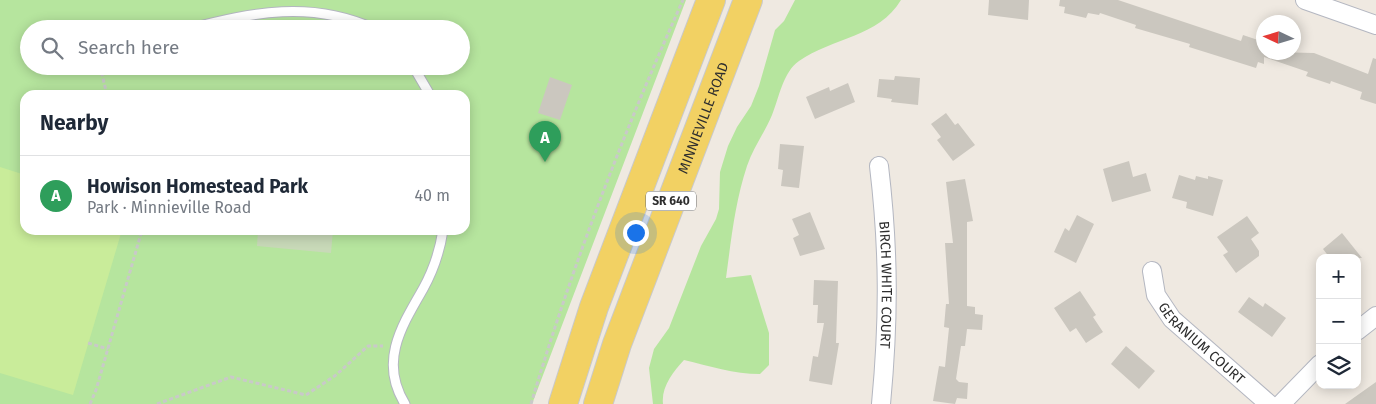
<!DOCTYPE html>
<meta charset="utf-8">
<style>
body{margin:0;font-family:"Fira Sans",sans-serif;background:#f6f6f7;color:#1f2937}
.controls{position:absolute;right:15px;bottom:15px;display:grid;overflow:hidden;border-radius:10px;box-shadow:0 2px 12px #0003}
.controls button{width:45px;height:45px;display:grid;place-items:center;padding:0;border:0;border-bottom:1px solid #e0e1e3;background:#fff;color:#1f2937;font:25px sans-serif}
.compass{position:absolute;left:1256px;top:15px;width:45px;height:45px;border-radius:50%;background:#fff;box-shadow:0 2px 12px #0003;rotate:274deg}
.you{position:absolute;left:635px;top:232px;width:18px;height:18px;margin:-12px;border:4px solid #fff;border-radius:50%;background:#1a73e8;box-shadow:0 0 0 8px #1a73e833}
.badge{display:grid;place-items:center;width:32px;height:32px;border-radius:50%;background:#4264fb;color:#fff;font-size:16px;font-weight:700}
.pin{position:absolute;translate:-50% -41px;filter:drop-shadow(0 1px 2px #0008)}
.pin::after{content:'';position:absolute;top:26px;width:18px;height:15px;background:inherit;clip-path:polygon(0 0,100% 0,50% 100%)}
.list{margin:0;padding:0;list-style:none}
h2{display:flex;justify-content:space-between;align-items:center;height:65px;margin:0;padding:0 20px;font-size:21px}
h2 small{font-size:16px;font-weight:400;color:#747a83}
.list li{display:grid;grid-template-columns:32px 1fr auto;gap:15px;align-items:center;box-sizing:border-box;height:80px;padding:0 20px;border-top:1px solid #e0e1e3}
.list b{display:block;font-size:19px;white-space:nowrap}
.list p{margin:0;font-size:16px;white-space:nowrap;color:#747a83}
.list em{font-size:16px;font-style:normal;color:#747a83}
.icon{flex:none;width:28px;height:28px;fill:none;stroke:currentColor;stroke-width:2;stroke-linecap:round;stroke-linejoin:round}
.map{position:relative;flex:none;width:1376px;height:404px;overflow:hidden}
.search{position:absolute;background:#fff;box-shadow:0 2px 12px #0003;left:20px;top:20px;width:450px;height:55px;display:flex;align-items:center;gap:12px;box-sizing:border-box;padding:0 18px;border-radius:28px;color:#747a83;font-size:19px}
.panel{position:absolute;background:#fff;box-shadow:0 2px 12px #0003;left:20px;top:90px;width:450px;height:145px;border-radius:15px}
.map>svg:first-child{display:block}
.green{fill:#b6e59e;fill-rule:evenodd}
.cemetery{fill:#c8d9b8}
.pitch{fill:#c9ec9a}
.building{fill:#cbc7bf}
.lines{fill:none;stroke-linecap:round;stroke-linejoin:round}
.service-casing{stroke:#b4b7c1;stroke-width:11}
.minor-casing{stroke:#b4b7c1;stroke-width:20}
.primary-casing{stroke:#c9c9c9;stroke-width:30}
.path{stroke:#c9c9c9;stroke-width:3;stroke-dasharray:4 2.5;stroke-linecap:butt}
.service{stroke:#fff;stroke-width:9}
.minor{stroke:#fff;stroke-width:18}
.primary{stroke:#f2d163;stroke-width:28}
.labels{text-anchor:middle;stroke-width:4;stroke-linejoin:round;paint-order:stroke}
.shield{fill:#fff;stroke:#6d6d6d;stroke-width:1}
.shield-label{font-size:12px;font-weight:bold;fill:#2e2e2e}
.street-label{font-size:14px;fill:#2e2e2e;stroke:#fff}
</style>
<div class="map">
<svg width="1376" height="404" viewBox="0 0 1376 404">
<rect width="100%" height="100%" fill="#efe9e1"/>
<!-- green -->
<path class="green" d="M 0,0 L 686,0 L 532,404 L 0,404 ZM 29,29 L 461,29 L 461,66 L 29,66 ZM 25,95 L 465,95 L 465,230 L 25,230 Z
M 795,0 L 901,0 C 879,37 832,38 799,61 C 783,72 779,98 772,115 C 765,132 753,148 747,166 C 735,202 731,241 726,278 L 751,275 L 769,333 L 769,365 L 760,374 C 734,374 709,366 684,360 C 673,372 661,387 663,404 L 653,404 L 649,368 L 654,349 L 669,328 L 701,246 L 716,219 L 719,209 L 720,172 L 728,146 L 737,127 L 751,106 L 759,86 L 775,30 L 784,21 Z"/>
<!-- cemetery -->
<path class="cemetery" d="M 258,230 L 333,230 L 331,253 L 257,246 Z"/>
<!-- pitch -->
<path class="pitch" d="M 0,167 L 25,175 L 25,230 L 122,230 L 73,395 L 0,373 Z"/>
<!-- building -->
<path class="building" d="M 989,0 L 1029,0 L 1028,20 L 988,15 Z
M 1060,0 L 1118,0 L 1241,41 L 1243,35 L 1258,40 L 1264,44 L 1264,52 L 1314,53 L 1368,74 L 1373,58 L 1376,59 L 1376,104 L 1360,99 L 1362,92 L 1331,81 L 1330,84 L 1306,76 L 1308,72 L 1264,57 L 1264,64 L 1258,62 L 1256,68 L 1189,47 L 1190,44 L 1135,28 L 1136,25 L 1100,13 L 1099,15 L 1088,13 L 1086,18 L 1064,13 L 1065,7 L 1059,6 Z
M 895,76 L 920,78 L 918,105 L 891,102 L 892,99 L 877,97 L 879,79 L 894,80 Z
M 550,77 L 572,85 L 560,120 L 538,113 Z
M 848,83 L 855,102 L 815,119 L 806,97 L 829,87 L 830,91 Z
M 946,113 L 955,125 L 958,123 L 975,145 L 953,161 L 937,140 L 941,137 L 931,124 Z
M 780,144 L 804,146 L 799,188 L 781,186 L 783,170 L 778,169 Z
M 1129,161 L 1133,177 L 1146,173 L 1151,191 L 1112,202 L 1103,169 Z
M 1179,175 L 1195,180 L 1196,176 L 1208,179 L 1208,176 L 1223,180 L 1213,216 L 1186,208 L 1187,202 L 1172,198 Z
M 965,179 L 973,221 L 967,222 L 967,306 L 975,307 L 975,314 L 983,315 L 982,330 L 967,329 L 965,346 L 961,346 L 956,379 L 959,382 L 968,383 L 967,399 L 957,398 L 955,404 L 933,401 L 939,366 L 945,367 L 949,328 L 944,327 L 946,304 L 949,304 L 945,243 L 953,243 L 946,182 Z
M 810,212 L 825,249 L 800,256 L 793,238 L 799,235 L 792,219 Z
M 1077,215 L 1094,224 L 1076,263 L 1054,252 L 1065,228 L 1069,231 Z
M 1247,216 L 1259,233 L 1251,239 L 1259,251 L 1259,256 L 1236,273 L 1223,255 L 1228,252 L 1217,237 Z
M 1342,233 L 1362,258 L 1330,258 L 1323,249 Z
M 814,280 L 838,281 L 836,343 L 839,343 L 832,385 L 809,381 L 813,356 L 818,357 L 824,323 L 817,323 L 818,305 L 813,305 Z
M 1080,291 L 1096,315 L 1093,317 L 1103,332 L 1086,343 L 1076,328 L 1070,332 L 1054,308 Z
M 1249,297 L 1263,307 L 1265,303 L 1286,318 L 1272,337 L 1238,312 Z
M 1126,346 L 1155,371 L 1139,389 L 1111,364 Z
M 1376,382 L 1376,404 L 1345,404 Z"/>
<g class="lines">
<defs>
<path id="service" d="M 188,29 C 254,12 311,0 375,29
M 413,66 L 430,95
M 405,404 C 379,362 401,327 423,289 C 433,271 440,250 443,230"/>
<g id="minor">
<path d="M 1305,0 L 1376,25"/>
<path id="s1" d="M 879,166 C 889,250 889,320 881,404"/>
<path id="s2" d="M 1152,271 L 1156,295 L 1172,319 L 1269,404"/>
<path d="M 1357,331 L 1376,316"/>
<path d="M 1281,404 L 1320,364"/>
</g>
<g id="primary">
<path d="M 563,404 L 594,307 L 711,0"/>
<path id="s3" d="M 598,404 L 617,344 L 748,0"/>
</g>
</defs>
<!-- service casing -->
<use href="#service" class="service-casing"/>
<!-- minor casing -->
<use href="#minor" class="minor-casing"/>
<!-- primary casing -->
<use href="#primary" class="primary-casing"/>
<!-- path -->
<path class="path" d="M 100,66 L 107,95
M 88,343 L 108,349
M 90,404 L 96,390 L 142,230
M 157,404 L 231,377 L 306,395 L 336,375 L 368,346 L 383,346
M 531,404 C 572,266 624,131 683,0"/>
<!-- service -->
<use href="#service" class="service"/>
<!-- minor -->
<use href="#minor" class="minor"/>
<!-- primary -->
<use href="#primary" class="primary"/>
</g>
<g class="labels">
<!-- shield labels -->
<rect class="shield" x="646" y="191.5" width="50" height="19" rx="4"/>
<g class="shield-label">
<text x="671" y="205">SR 640</text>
</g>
<!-- street labels -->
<g class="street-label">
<text dy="5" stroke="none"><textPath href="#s3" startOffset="305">MINNIEVILLE ROAD</textPath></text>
<text dy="5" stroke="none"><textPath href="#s1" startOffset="119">BIRCH WHITE COURT</textPath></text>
<text dy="5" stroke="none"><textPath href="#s2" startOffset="91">GERANIUM COURT</textPath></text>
</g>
</g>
</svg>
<div class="controls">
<button>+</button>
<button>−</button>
<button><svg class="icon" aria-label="layers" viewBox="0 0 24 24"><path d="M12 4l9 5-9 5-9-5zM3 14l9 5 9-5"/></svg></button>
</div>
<svg class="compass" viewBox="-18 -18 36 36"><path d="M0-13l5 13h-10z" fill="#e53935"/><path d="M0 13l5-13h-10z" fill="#747a83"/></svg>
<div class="you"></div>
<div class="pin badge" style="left:545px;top:162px;background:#2e9e5b">A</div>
<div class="search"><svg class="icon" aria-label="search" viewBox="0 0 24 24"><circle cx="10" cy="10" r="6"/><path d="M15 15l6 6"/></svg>Search here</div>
<section class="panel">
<h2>Nearby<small></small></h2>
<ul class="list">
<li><span class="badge" style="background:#2e9e5b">A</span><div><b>Howison Homestead Park</b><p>Park · Minnieville Road</p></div><em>40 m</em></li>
</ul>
</section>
</div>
